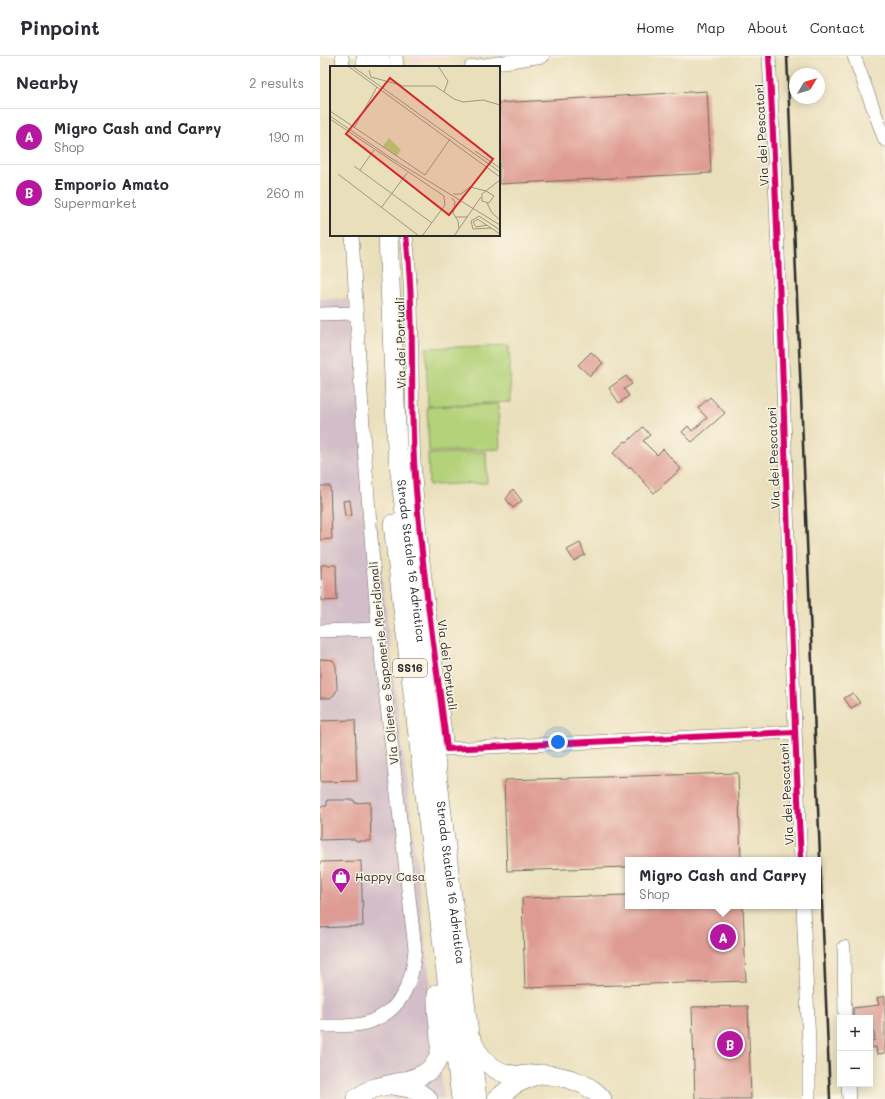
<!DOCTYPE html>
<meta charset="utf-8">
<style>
body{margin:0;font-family:Mali,sans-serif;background:#f7f7f7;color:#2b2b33}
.controls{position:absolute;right:12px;bottom:12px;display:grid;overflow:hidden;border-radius:0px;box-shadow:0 2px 10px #0003}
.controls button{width:36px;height:36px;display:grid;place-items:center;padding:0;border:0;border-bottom:1px solid #e1e1e2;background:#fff;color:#2b2b33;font:20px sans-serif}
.compass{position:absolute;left:469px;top:12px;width:36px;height:36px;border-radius:50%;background:#fff;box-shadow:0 2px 10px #0003;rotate:52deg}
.you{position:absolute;left:238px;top:686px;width:14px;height:14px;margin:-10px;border:3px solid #fff;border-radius:50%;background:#1a73e8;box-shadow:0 0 0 6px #1a73e833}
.badge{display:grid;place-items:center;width:26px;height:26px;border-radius:50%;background:#b5179e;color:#fff;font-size:13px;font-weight:700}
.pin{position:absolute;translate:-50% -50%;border:2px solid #fff;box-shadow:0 1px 4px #0006}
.popup{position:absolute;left:305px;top:801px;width:196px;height:52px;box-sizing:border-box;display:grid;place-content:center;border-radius:0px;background:#fff;filter:drop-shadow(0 1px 3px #0005);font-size:13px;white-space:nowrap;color:#7c7c81}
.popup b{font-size:15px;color:#2b2b33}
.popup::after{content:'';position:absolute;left:50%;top:100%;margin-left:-8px;border:8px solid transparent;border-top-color:#fff}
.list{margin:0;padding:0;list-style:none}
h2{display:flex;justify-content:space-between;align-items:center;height:52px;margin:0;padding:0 16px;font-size:17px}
h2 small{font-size:13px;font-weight:400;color:#7c7c81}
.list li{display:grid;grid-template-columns:26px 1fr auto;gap:12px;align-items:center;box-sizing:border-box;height:56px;padding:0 16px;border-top:1px solid #e1e1e2}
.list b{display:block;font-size:15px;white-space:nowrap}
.list p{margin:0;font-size:13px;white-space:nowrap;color:#7c7c81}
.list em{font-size:13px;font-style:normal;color:#7c7c81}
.map{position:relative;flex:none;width:565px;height:1043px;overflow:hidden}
header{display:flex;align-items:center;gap:24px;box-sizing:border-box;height:56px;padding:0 20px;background:#fff;border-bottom:1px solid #e1e1e2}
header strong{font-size:19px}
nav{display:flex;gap:22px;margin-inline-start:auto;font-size:14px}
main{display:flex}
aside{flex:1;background:#fff}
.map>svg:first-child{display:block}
.built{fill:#f7cfd5}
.industrial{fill:#d2bdc8}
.green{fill:#b4d27a;stroke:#707e52}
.building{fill:#de9b93}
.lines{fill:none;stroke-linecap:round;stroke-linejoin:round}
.minor-casing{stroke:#6e6a5d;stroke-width:14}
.highway-casing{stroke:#6e6a5d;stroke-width:20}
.minor{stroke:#fff;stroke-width:13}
.highway{stroke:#fff;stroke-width:19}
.rail{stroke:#2b2b2b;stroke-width:2.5}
.cycleway-casing{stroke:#fcf5e5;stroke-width:8}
.cycleway{stroke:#d6006c;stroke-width:6}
.labels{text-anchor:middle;stroke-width:3;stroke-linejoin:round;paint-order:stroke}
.shield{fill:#fcf5e5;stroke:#6a6863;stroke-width:1}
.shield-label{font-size:11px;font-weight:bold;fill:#2b2b2b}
.street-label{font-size:12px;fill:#2b2b2b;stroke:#fcf5e5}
.poi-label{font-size:12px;fill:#2b2b2b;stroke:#fcf5e5;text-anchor:start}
.inset-road{fill:none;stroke:#9d9781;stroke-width:1}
.view{fill:#d62828;fill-opacity:0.15;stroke:#d62828;stroke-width:2}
.inset-edge{fill:none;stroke:#2b2b2b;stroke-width:2}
</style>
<header>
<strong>Pinpoint</strong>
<nav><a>Home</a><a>Map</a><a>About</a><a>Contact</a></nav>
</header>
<main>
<aside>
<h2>Nearby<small>2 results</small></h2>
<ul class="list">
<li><span class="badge">A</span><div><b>Migro Cash and Carry</b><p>Shop</p></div><em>190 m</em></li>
<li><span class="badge">B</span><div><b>Emporio Amato</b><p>Supermarket</p></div><em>260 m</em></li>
</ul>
</aside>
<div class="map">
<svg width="565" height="1043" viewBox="0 0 565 1043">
<rect width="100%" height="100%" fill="#fcf5e5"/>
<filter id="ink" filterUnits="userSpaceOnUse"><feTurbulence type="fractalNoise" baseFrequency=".025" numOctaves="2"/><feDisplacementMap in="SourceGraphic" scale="8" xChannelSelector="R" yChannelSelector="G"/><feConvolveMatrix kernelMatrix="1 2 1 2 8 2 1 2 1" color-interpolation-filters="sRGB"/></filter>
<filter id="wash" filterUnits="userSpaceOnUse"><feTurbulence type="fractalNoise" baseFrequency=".012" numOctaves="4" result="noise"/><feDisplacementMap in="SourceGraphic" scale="16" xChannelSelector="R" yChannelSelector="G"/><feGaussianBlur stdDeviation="0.9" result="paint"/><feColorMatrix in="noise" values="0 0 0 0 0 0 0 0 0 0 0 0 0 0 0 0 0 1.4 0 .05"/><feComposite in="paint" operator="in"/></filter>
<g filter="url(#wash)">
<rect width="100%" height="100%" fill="#e9dfbb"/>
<!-- built -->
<path class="built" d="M 87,0 L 132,0 L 94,6 Z"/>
<!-- industrial -->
<path class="industrial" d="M 0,243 L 29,243 L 124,1043 L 0,1043 Z"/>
<!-- green -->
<path class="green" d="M 189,289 L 191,346 L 108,350 L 106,292 Z
M 178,348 L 180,393 L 109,396 L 107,351 Z
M 166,396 L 167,427 L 109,429 L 108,398 Z"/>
<g id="blocks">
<!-- building -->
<path class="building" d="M 387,35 L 391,117 L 179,128 L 179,47 Z
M 271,296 L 283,307 L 270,320 L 258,309 Z
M 306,320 L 312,328 L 304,333 L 309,340 L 299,347 L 289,332 Z
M 390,341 L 405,357 L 372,386 L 362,376 L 368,370 L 372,375 L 387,362 L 378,352 Z
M 323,371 L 330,379 L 323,385 L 337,399 L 343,393 L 361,413 L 334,437 L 310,410 L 309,412 L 293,397 L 305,385 L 307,386 Z
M 0,430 L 10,430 L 12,483 L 0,484 Z
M 193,433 L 202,445 L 193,452 L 186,443 Z
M 30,444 L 32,459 L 25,460 L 23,445 Z
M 260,487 L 265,499 L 254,505 L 247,494 Z
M 1,509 L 16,509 L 17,544 L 2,545 Z
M 0,603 L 13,604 L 16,610 L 17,634 L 14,639 L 10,642 L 0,642 Z
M 533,637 L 540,647 L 531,652 L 524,642 Z
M 35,664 L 37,725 L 0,726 L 0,665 Z
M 418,717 L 421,804 L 308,804 L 308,811 L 187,815 L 184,724 Z
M 7,744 L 34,744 L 35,747 L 50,746 L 51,785 L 36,785 L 35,783 L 0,784 L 0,750 L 7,750 Z
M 41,805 L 43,870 L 0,872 L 0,806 Z
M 308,839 L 308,850 L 423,850 L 426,925 L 205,932 L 202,842 Z
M 565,940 L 565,997 L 557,998 L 556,991 L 552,992 L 551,985 L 555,984 L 552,964 L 550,965 L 550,962 L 533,962 L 533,952 L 559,949 L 557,942 Z
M 428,950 L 431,1043 L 375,1043 L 372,951 Z"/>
</g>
</g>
<g filter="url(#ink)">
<use href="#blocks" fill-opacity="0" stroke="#6e6a5d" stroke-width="1"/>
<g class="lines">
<defs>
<path id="minor" d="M 22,0 L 23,11
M 76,0 L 77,11
M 449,0 C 464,268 467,536 481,804
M 534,0 L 565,84
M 151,11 L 223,0
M 86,179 C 95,255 90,330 94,405 C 100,502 115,598 127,693 L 475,676
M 0,258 L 36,257
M 0,575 L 58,573
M 483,850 L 489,988 L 489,1043
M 524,891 L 525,962
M 0,970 C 15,970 31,971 46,967 C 81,957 93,926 95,893 L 58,573 L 44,389 L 32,179
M 528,1028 L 529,1043"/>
<g id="highway">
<path d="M 46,0 L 46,11"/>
<path d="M 60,0 L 61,11"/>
<path id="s1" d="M 68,179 L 77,392 L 157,1043"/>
<path d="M 73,468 L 141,1043"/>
<path d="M 152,984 C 157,1001 176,1018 194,1019 C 203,1020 213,1018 222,1018 C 243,1020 268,1025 282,1043"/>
<path d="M 72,1029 L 94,1033 L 108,1043"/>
<path d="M 36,1043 C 42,1039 48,1034 55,1032 C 76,1026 118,1024 120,994 C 121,976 116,957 117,938"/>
<path d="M 177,1043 L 195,1028 L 213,1020"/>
</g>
</defs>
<!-- minor casing -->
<use href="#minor" class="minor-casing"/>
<!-- highway casing -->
<use href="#highway" class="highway-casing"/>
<!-- minor -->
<use href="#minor" class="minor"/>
<!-- highway -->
<use href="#highway" class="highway"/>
<!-- rail -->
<path class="rail" d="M 467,0 L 510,1043"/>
<defs>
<path id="cycleway" d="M 449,0 C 464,268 467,536 481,804
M 86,179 C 95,255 90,330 94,405 C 100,502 115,598 127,693 L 475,676"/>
</defs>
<!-- cycleway casing -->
<use href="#cycleway" class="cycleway-casing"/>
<!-- cycleway -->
<use href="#cycleway" class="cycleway"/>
</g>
</g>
<!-- icons -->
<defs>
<symbol id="shop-pin" viewBox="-11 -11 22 30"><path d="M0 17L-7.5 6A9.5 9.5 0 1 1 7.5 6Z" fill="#b5179e" stroke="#fcf5e5"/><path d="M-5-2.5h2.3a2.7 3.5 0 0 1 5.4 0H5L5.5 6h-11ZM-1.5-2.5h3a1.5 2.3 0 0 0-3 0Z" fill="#fff"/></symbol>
</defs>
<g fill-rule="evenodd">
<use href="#shop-pin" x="10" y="810" width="22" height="30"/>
</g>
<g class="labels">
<!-- shield labels -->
<rect class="shield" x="73" y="603" width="34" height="18" rx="3"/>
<g class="shield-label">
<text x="90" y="616">SS16</text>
</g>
<!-- street labels -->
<g class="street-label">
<text transform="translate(442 79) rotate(-93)" y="4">Via dei Pescatori</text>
<text transform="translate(81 287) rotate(-91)" y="4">Via dei Portuali</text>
<text transform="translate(454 402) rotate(-92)" y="4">Via dei Pescatori</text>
<text dy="4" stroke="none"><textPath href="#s1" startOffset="327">Strada Statale 16 Adriatica</textPath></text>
<text transform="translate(64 607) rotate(-96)" y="4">Via Oliere e Saponerie Meridionali</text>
<text transform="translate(127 609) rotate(83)" y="4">Via dei Portuali</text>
<text transform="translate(467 738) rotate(-93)" y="4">Via dei Pescatori</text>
<text dy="4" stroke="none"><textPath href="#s1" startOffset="651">Strada Statale 16 Adriatica</textPath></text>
</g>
<!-- poi labels -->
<g class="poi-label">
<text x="35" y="825">Happy Casa</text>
</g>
</g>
<!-- overview -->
<g transform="translate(10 10)">
<rect width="170" height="170" fill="#e9dfbb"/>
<path d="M 59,72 L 71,84 L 67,90 L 53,80 Z" fill="#b4d27a"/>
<path class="inset-road" d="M 18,0 L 170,111M 22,0 L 170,106M 108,0 L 118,15 L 114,26 L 124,33 L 133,36 L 153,34 L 170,39M 39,4 L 41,11 L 74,20 L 105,20 L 114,26M 0,45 L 95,109 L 120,73M 0,50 L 61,92 L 170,159M 0,53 L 114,130 L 115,139 L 92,170M 24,62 L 47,21M 145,85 L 170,102M 24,100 L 102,157M 30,104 L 44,84M 8,108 L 89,170M 156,125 L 164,130 L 159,137 L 152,135 L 152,128 L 170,114M 123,128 L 131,128 L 140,121 L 156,125M 122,132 L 125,136 L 123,147 L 128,155 L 129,163M 157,137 L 162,147 L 170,154M 51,142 L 77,107M 125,151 L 138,151M 157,159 L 146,161 L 143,156 L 148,153 L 149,154 L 161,162M 170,164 L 149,150 L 141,155 L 143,163 L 161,162 L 170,168M 124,170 L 151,131"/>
<path class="view" d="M 60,12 L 163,93 L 119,149 L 16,68 Z"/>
<rect width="170" height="170" class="inset-edge"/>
</g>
</svg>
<div class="controls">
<button>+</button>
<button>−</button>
</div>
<svg class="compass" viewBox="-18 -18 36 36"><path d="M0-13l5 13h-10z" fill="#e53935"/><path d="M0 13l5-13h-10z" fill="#7c7c81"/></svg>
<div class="you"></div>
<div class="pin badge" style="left:403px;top:881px">A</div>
<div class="popup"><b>Migro Cash and Carry</b>Shop</div>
<div class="pin badge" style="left:410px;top:988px">B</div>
</div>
</main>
